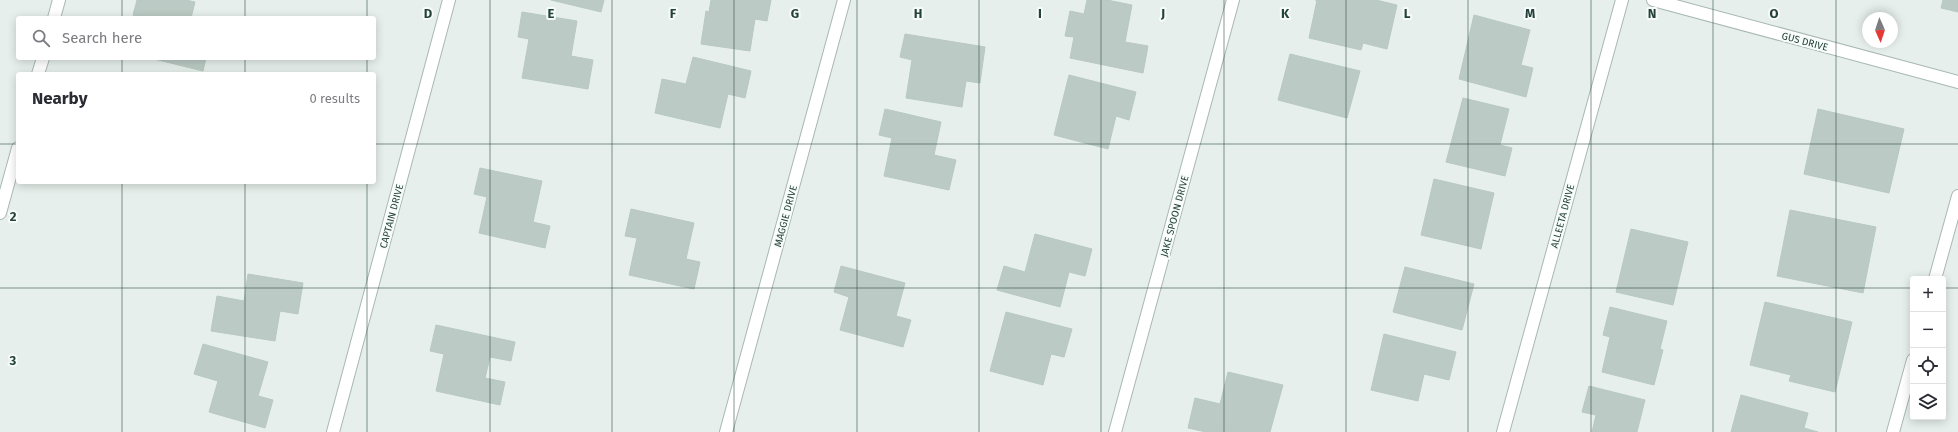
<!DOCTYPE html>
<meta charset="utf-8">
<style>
body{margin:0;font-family:"Fira Sans",sans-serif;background:#f7f7f7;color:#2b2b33}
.controls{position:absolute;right:12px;bottom:12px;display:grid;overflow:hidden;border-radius:4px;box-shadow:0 2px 10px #0003}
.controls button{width:36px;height:36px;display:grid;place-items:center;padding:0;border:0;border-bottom:1px solid #e1e1e2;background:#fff;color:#2b2b33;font:20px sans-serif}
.compass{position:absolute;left:1862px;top:12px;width:36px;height:36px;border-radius:50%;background:#fff;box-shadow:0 2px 10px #0003;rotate:177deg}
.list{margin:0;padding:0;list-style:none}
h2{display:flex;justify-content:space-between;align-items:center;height:52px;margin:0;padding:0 16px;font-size:17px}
h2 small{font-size:13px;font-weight:400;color:#7c7c81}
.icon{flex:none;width:22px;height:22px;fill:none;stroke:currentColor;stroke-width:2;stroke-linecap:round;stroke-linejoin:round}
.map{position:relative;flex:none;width:1958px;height:432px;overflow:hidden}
.search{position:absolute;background:#fff;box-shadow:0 2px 10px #0003;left:16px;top:16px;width:360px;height:44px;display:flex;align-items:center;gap:10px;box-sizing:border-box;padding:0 14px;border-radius:4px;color:#7c7c81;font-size:15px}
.panel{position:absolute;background:#fff;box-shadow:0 2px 10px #0003;left:16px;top:72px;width:360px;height:112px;border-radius:4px}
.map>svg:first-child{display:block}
.building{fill:#bbcac4;stroke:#b8c9c2}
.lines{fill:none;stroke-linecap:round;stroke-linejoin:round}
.street-casing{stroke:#a8b8b2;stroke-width:14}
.street{stroke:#fff;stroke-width:12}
.grid{fill:none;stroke:#24423a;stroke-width:1;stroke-opacity:0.55}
.labels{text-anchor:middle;stroke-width:4;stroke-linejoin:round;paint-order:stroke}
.street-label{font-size:10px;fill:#24423a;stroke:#f7fbf9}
.grid-label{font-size:13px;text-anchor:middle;font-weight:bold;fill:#24423a;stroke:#f7fbf9;stroke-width:4;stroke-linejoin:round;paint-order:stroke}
</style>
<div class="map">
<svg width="1958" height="432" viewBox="0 0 1958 432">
<rect width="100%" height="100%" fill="#e6efeb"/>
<!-- building -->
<path class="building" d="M 137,0 L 186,0 L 195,2 L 191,18 L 143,18 L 133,15 Z
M 551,0 L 604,0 L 601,12 Z
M 711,0 L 771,0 L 767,21 L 755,19 L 750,51 L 701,44 L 706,11 L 709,12 Z
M 1087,0 L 1107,0 L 1132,5 L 1125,42 L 1148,46 L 1143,73 L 1070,58 L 1074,37 L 1065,36 L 1070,11 L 1084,14 Z
M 1315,0 L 1376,0 L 1397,5 L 1387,49 L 1363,43 L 1361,50 L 1309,38 L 1317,0 Z
M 1943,0 L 1958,0 L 1958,12 L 1941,8 Z
M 522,12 L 577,21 L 571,56 L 593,60 L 588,89 L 522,78 L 529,39 L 518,37 Z
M 1474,15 L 1530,30 L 1521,65 L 1533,68 L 1526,97 L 1459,79 Z
M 905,34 L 985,47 L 980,83 L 966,81 L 962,107 L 906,98 L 912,60 L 900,57 Z
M 1290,54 L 1360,71 L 1347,118 L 1278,100 Z
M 693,57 L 751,71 L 745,98 L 728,94 L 720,128 L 655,113 L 662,79 L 686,84 Z
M 150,58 L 206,58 L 203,71 Z
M 1069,75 L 1136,92 L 1129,120 L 1116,116 L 1108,149 L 1054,135 Z
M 1463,98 L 1509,109 L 1500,145 L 1512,148 L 1505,176 L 1446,162 Z
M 885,109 L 941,122 L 934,155 L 956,160 L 949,190 L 884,176 L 892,138 L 879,135 Z
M 1818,109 L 1904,129 L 1889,193 L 1804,174 Z
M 480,168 L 542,181 L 533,222 L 550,226 L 545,248 L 479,233 L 487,197 L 474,194 Z
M 1434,179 L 1494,193 L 1481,249 L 1421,235 Z
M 631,209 L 694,223 L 686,259 L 700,262 L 694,289 L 629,275 L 637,238 L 625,236 Z
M 1790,210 L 1876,227 L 1863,293 L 1777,276 Z
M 1631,229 L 1688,242 L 1673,305 L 1616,292 Z
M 1035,234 L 1092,249 L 1085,276 L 1069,272 L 1060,307 L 997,290 L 1004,266 L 1025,272 Z
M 841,266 L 905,283 L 896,316 L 911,320 L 903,347 L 840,330 L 849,297 L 834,292 Z
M 1405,267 L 1474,284 L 1462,330 L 1393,312 Z
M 248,274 L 303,283 L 298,314 L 280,311 L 275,341 L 211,331 L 217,296 L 244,301 Z
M 1765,302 L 1852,322 L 1835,392 L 1789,381 L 1791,375 L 1750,365 Z
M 1610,307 L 1667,321 L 1660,349 L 1663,350 L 1654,385 L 1602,372 L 1610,337 L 1603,335 Z
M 1006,312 L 1072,329 L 1064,357 L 1051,354 L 1043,385 L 990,371 Z
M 436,325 L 515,342 L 511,361 L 490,357 L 485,378 L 505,382 L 500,405 L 436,391 L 444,354 L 430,351 Z
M 1384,334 L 1456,352 L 1449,380 L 1424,374 L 1418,401 L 1371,390 Z
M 203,344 L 268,362 L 258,396 L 273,400 L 265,428 L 209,412 L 218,381 L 194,374 Z
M 1228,372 L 1283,385 L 1270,432 L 1206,432 L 1188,428 L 1195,398 L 1220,404 Z
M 1589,386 L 1645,400 L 1637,432 L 1592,432 L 1596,415 L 1582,412 Z
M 1741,395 L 1808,413 L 1804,428 L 1818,432 L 1731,432 Z"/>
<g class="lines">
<defs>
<path id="street" d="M 1653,0 L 1958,82
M 54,18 L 59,0
M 38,74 L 43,58
M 0,213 L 18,148
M 1935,279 L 1958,196
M 333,432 L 449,0
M 726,432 L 844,0
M 1115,432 L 1233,0
M 1503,432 L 1622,0
M 1893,432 L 1913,360"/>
</defs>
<!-- street casing -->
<use href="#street" class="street-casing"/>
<!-- street -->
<use href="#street" class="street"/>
</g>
<!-- grid -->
<path class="grid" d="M 122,0 L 122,18M 245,0 L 245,18M 367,0 L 367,18M 490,0 L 490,432M 612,0 L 612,432M 734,0 L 734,432M 857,0 L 857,432M 979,0 L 979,432M 1101,0 L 1101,432M 1224,0 L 1224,432M 1346,0 L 1346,432M 1468,0 L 1468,432M 1591,0 L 1591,432M 1713,0 L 1713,432M 1836,0 L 1836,432M 122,58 L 122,74M 245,58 L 245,74M 367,58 L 367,74M 0,144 L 18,144M 374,144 L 1958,144M 122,182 L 122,432M 245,182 L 245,432M 367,182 L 367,432M 0,288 L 1913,288M 1943,288 L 1958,288"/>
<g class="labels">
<!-- street labels -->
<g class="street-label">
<text transform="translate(1805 41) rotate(15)" y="4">GUS DRIVE</text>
<text transform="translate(391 216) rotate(-75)" y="4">CAPTAIN DRIVE</text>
<text transform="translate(785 216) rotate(-75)" y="4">MAGGIE DRIVE</text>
<text transform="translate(1174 216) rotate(-75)" y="4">JAKE SPOON DRIVE</text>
<text transform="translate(1562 216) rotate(-75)" y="4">ALLEETA DRIVE</text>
</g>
</g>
<g class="grid-label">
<text x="428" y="18">D</text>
<text x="551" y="18">E</text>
<text x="673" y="18">F</text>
<text x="795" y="18">G</text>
<text x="918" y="18">H</text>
<text x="1040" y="18">I</text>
<text x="1163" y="18">J</text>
<text x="1285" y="18">K</text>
<text x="1407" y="18">L</text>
<text x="1530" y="18">M</text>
<text x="1652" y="18">N</text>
<text x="1774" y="18">O</text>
<text x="13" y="221">2</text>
<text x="13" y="365">3</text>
</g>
</svg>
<div class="controls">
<button>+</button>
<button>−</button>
<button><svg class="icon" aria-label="locate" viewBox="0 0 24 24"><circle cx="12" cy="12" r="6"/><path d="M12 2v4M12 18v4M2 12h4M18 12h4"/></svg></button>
<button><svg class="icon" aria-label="layers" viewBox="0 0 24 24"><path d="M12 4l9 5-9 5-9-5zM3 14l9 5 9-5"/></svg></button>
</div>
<svg class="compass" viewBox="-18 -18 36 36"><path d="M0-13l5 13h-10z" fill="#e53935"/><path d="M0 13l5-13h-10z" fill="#7c7c81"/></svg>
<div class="search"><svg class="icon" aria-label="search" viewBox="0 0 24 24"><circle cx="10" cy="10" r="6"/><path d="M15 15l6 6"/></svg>Search here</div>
<section class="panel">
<h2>Nearby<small>0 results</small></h2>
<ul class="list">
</ul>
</section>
</div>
